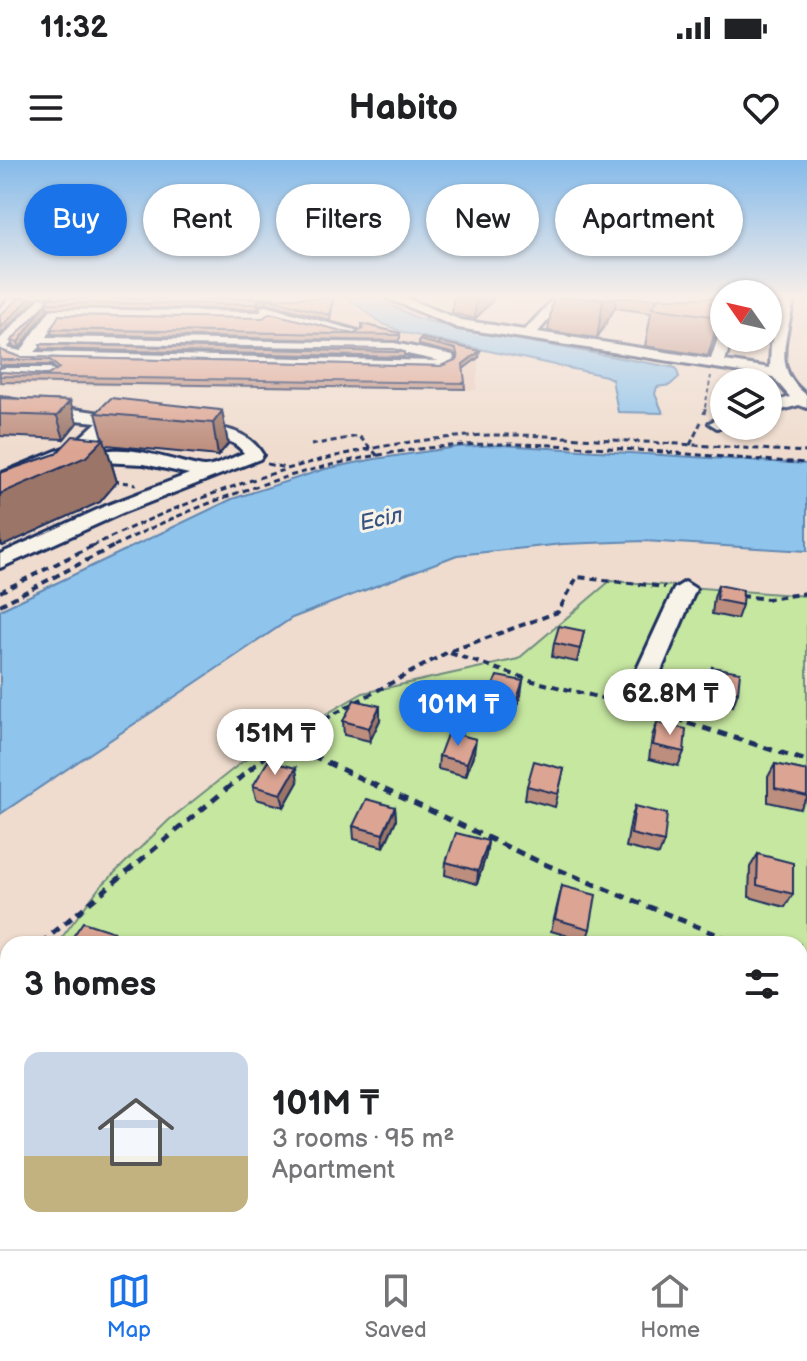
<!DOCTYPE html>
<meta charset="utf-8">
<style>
body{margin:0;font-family:"Balsamiq Sans",sans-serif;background:#f2f2f2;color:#202124;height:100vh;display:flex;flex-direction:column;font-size:30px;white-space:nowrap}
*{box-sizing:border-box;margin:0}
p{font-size:26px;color:#757577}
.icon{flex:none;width:44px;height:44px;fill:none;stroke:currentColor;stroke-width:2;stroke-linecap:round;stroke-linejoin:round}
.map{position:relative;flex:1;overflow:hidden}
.panel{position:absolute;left:0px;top:776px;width:808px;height:314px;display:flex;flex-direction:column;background:#fff;border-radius:24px 24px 0 0;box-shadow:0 2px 6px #0004}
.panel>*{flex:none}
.banner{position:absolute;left:24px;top:24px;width:760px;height:72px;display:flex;gap:16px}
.needle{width:52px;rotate:304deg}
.buttons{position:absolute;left:710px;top:120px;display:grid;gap:16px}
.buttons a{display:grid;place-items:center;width:72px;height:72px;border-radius:50%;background:#fff;box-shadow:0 2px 6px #0004;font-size:40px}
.price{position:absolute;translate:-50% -68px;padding:0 18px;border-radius:28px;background:#fff;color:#222;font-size:26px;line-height:52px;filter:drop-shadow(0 2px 4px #0008)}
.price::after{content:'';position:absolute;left:50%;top:48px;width:24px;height:18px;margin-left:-12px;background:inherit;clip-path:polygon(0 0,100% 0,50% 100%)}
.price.active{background:#1a73e8;color:#fff}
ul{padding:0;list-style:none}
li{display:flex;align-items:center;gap:24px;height:200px;padding:0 24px}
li+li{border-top:2px solid #e0e0e0}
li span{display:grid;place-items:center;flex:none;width:224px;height:160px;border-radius:16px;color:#555}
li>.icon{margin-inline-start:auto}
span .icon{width:96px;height:96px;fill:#fffc;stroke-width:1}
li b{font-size:34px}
h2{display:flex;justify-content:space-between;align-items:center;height:96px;padding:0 24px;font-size:34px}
.tag{padding:0 28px;border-radius:36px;background:#fff;box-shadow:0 2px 6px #0004;font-size:28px;line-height:72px}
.tag.active{background:#1a73e8;color:#fff}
.status{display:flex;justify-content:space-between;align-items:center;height:56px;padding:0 40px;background:#fff;direction:ltr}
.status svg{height:22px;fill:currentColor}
header{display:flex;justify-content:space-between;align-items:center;height:104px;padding:0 24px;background:#fff;font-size:36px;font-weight:800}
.tab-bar{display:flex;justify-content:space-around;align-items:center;height:112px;border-top:2px solid #e0e0e0;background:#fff;font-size:22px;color:#757577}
.tab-bar a{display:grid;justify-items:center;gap:4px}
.tab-bar .active{color:#1a73e8}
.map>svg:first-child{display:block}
</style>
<div class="status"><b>11:32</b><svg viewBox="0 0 49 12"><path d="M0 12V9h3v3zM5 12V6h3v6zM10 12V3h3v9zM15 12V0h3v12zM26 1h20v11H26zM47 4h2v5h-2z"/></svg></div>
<header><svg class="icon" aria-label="menu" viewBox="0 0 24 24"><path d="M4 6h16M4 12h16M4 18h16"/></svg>Habito<svg class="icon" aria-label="heart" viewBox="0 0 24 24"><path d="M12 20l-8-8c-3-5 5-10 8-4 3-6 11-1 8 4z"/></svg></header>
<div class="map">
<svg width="807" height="1089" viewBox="0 0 807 1089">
<rect width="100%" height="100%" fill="#efdcce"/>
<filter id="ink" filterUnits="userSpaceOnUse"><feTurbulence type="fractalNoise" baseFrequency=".0125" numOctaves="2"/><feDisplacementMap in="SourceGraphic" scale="16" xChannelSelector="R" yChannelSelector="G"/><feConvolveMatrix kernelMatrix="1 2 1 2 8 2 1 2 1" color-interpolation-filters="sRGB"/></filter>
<g filter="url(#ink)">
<polygon fill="#e9ccbc" points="0,138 340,138 386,169 479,195 476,230 0,225"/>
<polygon fill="#c6e7a0" stroke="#708b7f" stroke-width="2" points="610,421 807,436 807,1089 0,1089 0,830 8,826 8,1082 800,1082 800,784 57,784 99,728 169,660 242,602 363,533 518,499"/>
<g fill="#8fc4ec" stroke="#6188b3" stroke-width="2">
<polygon points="347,138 376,138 415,157 453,168 676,208 679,217 670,225 657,227 655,234 663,253 618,252 612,219 606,216 405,173 383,164"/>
<polygon points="501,285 807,304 807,391 644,381 563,384 457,395 292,458 0,654 0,450 232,339 325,309 375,299 457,287"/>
</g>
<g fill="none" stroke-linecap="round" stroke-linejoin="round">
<g stroke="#1b2f5e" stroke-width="6">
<g id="minor">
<polygon points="10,138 24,138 0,159 0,148"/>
<path d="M40,138H53L7,188L21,191L50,150L55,149L261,152V147L266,146L362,172L355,176L270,155L264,160L59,157L47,177L394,183L453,195L455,203L441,209L22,200L0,194V179ZM42,185L394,191L439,201L35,192Z"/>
<path d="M387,138H405L461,160L525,170L554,138H567L538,172L711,199L718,178L724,174V178H732L725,201L770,208L771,184L782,138H794C788,177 770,208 807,235V248L799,245L768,254V244L790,237L773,217L458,168Z"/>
<polygon points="5,208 50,208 58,213 50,218 0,215 0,209"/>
<path d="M0,237C46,248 93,249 138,260L140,264L132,269L112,266L85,292L0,327V314L73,284L97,262L43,257L0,247Z"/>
<polygon points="724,256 725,266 717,268 709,263"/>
<path d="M191,265C220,267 247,268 263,295L260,299L122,353L0,408V394L108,345L189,314L144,304L100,302L87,315H75L72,311C103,270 162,300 203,307C213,308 233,297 244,293C229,273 206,278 185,274L183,270Z"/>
<polygon points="685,422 696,429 646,546 642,553 633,555 624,553 620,546 674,429"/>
</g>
</g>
<polyline stroke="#1b2f5e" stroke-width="2" stroke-dasharray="4 3" stroke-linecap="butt" points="705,247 711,216"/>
<g stroke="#1b2f5e" stroke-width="3" stroke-dasharray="6 4" stroke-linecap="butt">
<polyline points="704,254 706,245"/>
<polyline points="311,285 359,276 378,296"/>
<polyline points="690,285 701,262"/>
<polyline points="267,304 286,308"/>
<polyline points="113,321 136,324"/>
<path d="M92,386C205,331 329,287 456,277C508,272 561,277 613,280C678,284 742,288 807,292"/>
<path d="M114,386C234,325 374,282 510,284C609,285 708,297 807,303"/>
</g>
<g stroke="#1b2f5e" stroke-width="4" stroke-dasharray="7 5" stroke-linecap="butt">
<polyline points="0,432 96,384"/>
<polyline points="741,436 768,439 807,433"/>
<polyline points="0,445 118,384"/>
<polyline points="450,493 533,521 614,541"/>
<polyline points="654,552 694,565"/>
<polyline points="314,565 448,492 558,452 577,417 665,427"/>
</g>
<g stroke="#1b2f5e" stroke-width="5" stroke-dasharray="9 7" stroke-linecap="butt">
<polyline points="688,563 807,601"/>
<polyline points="283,582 542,703 740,784"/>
<polyline points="40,784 283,582 318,563"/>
</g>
<g stroke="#1b2f5e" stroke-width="6" stroke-dasharray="12 9" stroke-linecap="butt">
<polyline points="800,808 807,811"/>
<polyline points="0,816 8,811"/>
<polyline points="428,1082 439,1089"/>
</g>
<use href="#minor" fill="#f7f3e8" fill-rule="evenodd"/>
</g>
<g fill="#bd8e7e" stroke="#1b2f5e" stroke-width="2">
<polygon points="49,138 334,139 330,160 267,143 259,145 258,149 48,148 46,143"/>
<polygon points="453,138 495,138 475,159 452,153"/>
<polygon points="553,138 724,138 724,157 708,196 645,186 651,153 615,148 597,178 548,171"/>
<polygon points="46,144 47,149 20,188 13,186 11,181"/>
<polygon points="362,164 400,173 400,178 398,181 52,174 51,169 354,174 362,170"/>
<polygon points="421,178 479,197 463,209 465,229 0,222 0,212 48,215 56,210 52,205 4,205 0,206 0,190 20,197 441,206 457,199 456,194 419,185 419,180"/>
<polygon points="40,184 404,192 404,197 42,189"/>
<polygon points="0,238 70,241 77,263 64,279 0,276"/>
<polygon points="222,251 228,284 218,296 106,285 117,322 100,342 3,386 0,385 0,313 103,278 96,253"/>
<polygon points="718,425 742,445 737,459 712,454 714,438"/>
<polygon points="584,471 577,502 552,497 554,483"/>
<polygon points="712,507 738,532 733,546 705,540 707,520"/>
<polygon points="489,535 521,535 514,555 488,549"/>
<polygon points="380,560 370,581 344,575 343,561"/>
<polygon points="657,563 684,592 678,606 649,599 652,576"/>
<polygon points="474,593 466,616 438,609 439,596"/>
<polygon points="775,604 807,611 807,638 800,649 768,642 768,617"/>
<polygon points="564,609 555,647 525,639 527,626"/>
<polygon points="298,622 284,647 256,639 253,626"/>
<polygon points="635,646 664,682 659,695 626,687 631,659"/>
<polygon points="395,647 396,660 384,687 354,679 353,666"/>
<polygon points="488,681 486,695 477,724 445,715 446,702"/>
<polygon points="758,694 793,734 785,747 749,737 750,707"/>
<polygon points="562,726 590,769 586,781 551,771"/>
<polygon points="636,1082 681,1082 692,1089 636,1089"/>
</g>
<g fill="#9a7467" stroke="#1b2f5e" stroke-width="2">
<polygon points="30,138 37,138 0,175 0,168"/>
<polygon points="266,138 267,143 259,145 258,149 258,140"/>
<polygon points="476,138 495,138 475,159"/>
<polygon points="605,138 616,138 615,148 597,178 603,141"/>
<polygon points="46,144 47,149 20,188 18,182"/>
<polygon points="724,145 724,157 708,196 719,157"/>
<polygon points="480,191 479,197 462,210 463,204"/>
<polygon points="70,241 77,263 64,279 57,256"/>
<polygon points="222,251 228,284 218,296 213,263"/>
<polygon points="104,279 117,322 100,342 3,386 0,381 0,334"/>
<polygon points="523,521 521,535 514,555 516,542"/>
<polygon points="380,546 380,560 370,581 369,568"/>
<polygon points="476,579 474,593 466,616 467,603"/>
<polygon points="296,608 298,622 284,647 281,634"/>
<polygon points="395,647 396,660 384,687 383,674"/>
<polygon points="488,681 486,695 477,724 478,711"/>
<polygon points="114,772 120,784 106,784"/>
<polygon points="5,846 8,850 8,866 0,878 0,852"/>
<polygon points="8,987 8,1012 0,1025 0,999"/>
<polygon points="101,1082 114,1082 110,1089 98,1089"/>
<polygon points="342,1082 346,1082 344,1089 340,1089"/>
</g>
<g fill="#dca593" stroke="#1b2f5e" stroke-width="2">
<polygon points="19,138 30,138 0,168 0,155"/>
<polygon points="49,138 265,138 258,140 257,144 46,143"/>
<polygon points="267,138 333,138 329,155"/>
<polygon points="584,138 605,138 603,141"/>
<polygon points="658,138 724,138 724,145 719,157 652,148"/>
<polygon points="46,144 18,182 11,181"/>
<polygon points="270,153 354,174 363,169 362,164 400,173 398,175 51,169 59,155 263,158"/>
<polygon points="421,178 480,191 463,204 465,223 0,216 0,212 48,215 59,208 50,200 0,200 0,190 20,197 441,206 458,199 456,189 419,180"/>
<polygon points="40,184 394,189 404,192"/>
<polygon points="0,238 70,241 57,256 0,254"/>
<polygon points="111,238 220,250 222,251 213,263 96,253"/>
<polygon points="73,276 104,279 86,297 0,334 0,313 56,294"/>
<polygon points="718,425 743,430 742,445 717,440"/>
<polygon points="559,466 584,471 580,489 554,483"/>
<polygon points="712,507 740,512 738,532 710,526"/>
<polygon points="497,516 523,521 516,542 489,535"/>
<polygon points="354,540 380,546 369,568 343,561"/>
<polygon points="657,563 686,569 684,592 653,585"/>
<polygon points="448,572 476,579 467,603 439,596"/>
<polygon points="268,601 296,608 281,634 253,626"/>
<polygon points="534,601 564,609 558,634 527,626"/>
<polygon points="775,604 807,611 807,636 775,628"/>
<polygon points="366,639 395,647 383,674 353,666"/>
<polygon points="635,646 667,654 664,682 631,674"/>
<polygon points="456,673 488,681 478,711 446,702"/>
<polygon points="758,694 793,703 793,734 757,725"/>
<polygon points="562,726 596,735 590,769 555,759"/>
<polygon points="83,762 114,772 106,784 68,784"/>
<polygon points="0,844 5,846 0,852"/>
<polygon points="0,983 8,986 0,999"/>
<polygon points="52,1082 101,1082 98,1089 48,1089"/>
<polygon points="293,1082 342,1082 340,1089 290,1089"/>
<polygon points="643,1082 681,1082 692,1086 692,1089 642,1089"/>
</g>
</g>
<linearGradient id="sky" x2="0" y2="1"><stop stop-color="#84baea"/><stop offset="0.47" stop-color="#f8efe9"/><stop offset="1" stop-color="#f8efe9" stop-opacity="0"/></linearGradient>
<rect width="807" height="291" fill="url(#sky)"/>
<g text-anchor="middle" stroke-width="6" stroke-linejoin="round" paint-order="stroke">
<g font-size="22" font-style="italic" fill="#385482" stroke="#f7f3e8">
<text transform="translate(381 358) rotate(-12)" y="8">Есіл</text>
</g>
</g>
</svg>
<div class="buttons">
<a><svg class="needle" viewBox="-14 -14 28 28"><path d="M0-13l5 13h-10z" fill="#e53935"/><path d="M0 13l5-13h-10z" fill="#757577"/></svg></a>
<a><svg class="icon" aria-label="layers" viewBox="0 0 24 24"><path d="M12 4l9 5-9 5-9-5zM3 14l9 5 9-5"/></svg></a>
</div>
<b class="price" style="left:670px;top:577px">62.8M ₸</b>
<b class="price active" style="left:458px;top:588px">101M ₸</b>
<b class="price" style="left:275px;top:617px">151M ₸</b>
<div class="banner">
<a class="tag active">Buy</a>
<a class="tag">Rent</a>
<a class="tag">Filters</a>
<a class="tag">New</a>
<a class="tag">Apartment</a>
</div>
<section class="panel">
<h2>3 homes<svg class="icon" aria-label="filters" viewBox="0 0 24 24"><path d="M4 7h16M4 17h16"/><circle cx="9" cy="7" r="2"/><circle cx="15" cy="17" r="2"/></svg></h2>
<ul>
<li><span style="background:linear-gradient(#c9d6e8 65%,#c2b280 0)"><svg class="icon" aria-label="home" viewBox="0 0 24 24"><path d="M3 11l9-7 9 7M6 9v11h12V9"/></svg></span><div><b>101M ₸</b><p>3 rooms · 95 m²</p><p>Apartment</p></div></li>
</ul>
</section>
</div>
<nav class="tab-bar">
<a class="active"><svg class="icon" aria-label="map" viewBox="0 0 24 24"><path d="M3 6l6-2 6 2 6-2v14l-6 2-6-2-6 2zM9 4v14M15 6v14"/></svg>Map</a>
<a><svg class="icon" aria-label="saved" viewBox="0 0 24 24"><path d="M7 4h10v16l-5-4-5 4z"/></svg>Saved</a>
<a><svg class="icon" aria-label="home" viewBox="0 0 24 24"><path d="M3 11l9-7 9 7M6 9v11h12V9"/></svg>Home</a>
</nav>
